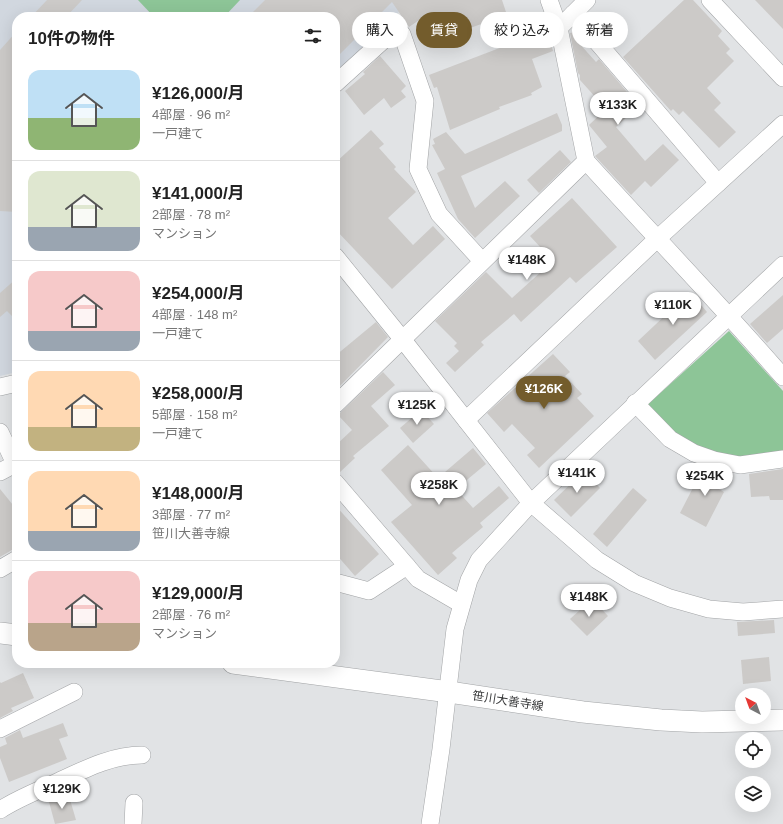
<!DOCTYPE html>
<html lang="ja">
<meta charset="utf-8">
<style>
body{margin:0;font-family:Arial,"Noto Sans JP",sans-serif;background:#f2f2f2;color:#222;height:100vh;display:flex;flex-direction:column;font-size:15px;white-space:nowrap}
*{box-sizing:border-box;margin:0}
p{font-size:13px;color:#767676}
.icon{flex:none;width:22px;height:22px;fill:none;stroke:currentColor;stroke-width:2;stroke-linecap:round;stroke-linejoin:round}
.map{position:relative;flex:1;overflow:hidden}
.details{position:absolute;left:12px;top:12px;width:328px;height:656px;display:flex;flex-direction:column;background:#fff;border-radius:16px;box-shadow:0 4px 16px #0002}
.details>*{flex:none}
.top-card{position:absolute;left:352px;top:12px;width:371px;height:36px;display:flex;gap:8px}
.needle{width:26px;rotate:319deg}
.tools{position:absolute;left:735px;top:688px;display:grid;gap:8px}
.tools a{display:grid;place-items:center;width:36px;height:36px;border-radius:50%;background:#fff;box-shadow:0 4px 16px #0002;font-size:20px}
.price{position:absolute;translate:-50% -34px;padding:0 9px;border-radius:14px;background:#fff;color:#222;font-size:13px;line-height:26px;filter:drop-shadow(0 1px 2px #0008)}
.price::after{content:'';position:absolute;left:50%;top:24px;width:12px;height:9px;margin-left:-6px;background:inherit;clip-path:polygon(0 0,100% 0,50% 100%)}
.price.active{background:#735c2c;color:#fff}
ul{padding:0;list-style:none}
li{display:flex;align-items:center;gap:12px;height:100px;padding:0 16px}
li+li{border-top:1px solid #e0e0e0}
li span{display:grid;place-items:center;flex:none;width:112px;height:80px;border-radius:12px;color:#555}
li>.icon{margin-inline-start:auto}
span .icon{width:48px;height:48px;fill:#fffc;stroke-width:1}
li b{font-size:17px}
h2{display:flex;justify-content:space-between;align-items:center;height:48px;padding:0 16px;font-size:17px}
.chip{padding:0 14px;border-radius:18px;background:#fff;box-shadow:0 4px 16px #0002;font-size:14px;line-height:36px}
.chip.active{background:#735c2c;color:#fff}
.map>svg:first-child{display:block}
</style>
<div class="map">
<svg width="783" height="824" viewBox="0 0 783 824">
<rect width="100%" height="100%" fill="#e1e3e5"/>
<polygon fill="#d1d7df" points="0,0 417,0 402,9 335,74 335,17 17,17 17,372 0,376"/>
<g fill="#8dc597">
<polygon points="138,0 240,0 224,17 154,17"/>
<polygon points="729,331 783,391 783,452 729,458 698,450 667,430 648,404"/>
</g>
<g fill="#cccac8">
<polygon points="47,0 82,0 66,17 31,17"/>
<polygon points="265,0 502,0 507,15 453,34 454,38 440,42 431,12 409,27 392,2 335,59 335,17 248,17"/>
<polygon points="684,0 693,0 722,31 718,36 730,49 726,53 734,61 707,88 721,103 714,110 736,132 719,148 683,111 679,115 673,109 671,111 623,57"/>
<polygon points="755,0 783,0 783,29"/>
<polygon points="547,30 553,51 532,59 542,87 531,93 532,95 499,107 500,109 450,130 437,87 434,88 429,75"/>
<polygon points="17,31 17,212 0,211 0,50"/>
<polygon points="575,32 582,40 578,42 596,62 599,59 639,106 616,127 645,161 663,144 679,160 651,187 645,181 631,195 595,156 607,147 589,125 606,109 580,80 580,75 578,73 570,33"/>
<polygon points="380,56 406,86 401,91 406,97 391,108 384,98 364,115 345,91 365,74 363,72"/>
<polygon points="557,113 562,125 562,131 461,176 475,208 505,181 520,196 475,238 458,219 437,173 445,169 432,145 435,144 433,139 446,132 465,154"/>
<polygon points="371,130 384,144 379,148 396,167 394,169 416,192 388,218 413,245 433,226 445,239 392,289 335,229 335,163"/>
<polygon points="560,150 571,162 539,193 527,180"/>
<polygon points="572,198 617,247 576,283 570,277 521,322 514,314 481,342 484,345 455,372 446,363 459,351 454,346 457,343 435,321 486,272 512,298 553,261 530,236"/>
<polygon points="17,278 17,321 7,311 0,317 0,293"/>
<polygon points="690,292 707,312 655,360 638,341"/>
<polygon points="783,295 783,329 767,343 750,324"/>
<polygon points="376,322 388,337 335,391 335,356"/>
<polygon points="553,354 570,372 565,376 582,394 577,398 594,416 539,468 527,455 535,448 512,424 504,432 487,413"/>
<polygon points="383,372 395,385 371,406 389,426 353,456 355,458 339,473 335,472 335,446 352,430 338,415"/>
<polygon points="421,410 434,424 413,443 400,428"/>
<polygon points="408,445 438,478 473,448 486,464 456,489 473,508 499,486 509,498 480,523 483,527 452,553 457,558 438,575 391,522 412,505 381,470"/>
<polygon points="707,468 728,473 719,489 724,492 706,527 680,513 698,478 700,479"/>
<polygon points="783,469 783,500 770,500 769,496 751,497 749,474"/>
<polygon points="584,471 600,488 571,517 554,500"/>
<polygon points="633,488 647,500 607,547 593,534"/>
<polygon points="0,489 17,510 17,547 0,557"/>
<polygon points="335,505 379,554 355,576 335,553"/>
<polygon points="592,599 608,616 587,636 570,619"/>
<polygon points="774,620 775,633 738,636 737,622"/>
<polygon points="769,657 771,681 743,684 741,660"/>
<polygon points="23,673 34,698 11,708 13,711 0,718 0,682 1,683"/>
<polygon points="63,723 68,736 59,739 67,759 9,782 0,758 0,747 7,744 5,738 20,730 23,738"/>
<polygon points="69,796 76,820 55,824 49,802"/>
</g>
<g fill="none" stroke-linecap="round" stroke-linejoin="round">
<g stroke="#a2a4a6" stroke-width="18">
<g id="minor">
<polyline points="549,0 559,28"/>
<polyline points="710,0 783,78"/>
<polyline points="573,14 718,183"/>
<polyline points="335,84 388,36 402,34 425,101 418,169 439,214 482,261"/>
<path d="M586,161C651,233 719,303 783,377"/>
<polyline points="335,256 403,340 531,503 597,560 634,583 670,598 709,609 743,612 783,609"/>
<polyline points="0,387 17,383"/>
<polyline points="635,403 670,439 694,453 714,460 740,465 783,459"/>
<polyline points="335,405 586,161 559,28 587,0"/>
<polyline points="466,420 657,239 783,124"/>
<polyline points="0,432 17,468"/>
<polyline points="0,472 15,464"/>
<polyline points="335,482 418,579 461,604"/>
<polyline points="0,569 17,559"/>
<polyline points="335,582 369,591 407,566"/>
<polyline points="0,729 74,692"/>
<path d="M0,810C17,799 37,791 55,783C83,770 111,755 142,755"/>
<polyline points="133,824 134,803"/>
<polyline points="430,824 441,749 455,629 469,580 479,560 531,503 783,265"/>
</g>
</g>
<g stroke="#a2a4a6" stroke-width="22">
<g id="tertiary">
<polyline points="0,633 17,635"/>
<polyline points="233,663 449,692 583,712 661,720 702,722 783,720"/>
</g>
</g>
<use href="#minor" stroke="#fff" stroke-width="17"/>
<use href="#tertiary" stroke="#fff" stroke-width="21"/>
</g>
<g text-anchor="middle" stroke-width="3" stroke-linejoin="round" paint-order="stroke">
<g font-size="12" fill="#38393a" stroke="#fff">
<text transform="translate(508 701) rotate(9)" y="4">笹川大善寺線</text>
</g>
</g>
</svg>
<div class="tools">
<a><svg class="needle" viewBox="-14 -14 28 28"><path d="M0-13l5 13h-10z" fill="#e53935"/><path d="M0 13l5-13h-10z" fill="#767676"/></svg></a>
<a><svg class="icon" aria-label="locate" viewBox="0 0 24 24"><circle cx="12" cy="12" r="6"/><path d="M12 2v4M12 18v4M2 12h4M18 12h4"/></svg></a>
<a><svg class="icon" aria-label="layers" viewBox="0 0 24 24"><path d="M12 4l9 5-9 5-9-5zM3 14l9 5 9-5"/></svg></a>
</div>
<b class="price" style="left:618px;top:126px">¥133K</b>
<b class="price" style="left:527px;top:281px">¥148K</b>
<b class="price" style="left:673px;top:326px">¥110K</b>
<b class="price active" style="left:544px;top:410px">¥126K</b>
<b class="price" style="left:417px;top:426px">¥125K</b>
<b class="price" style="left:577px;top:494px">¥141K</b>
<b class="price" style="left:705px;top:497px">¥254K</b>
<b class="price" style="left:439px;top:506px">¥258K</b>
<b class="price" style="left:589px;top:618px">¥148K</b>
<b class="price" style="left:62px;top:810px">¥129K</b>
<div class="top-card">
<a class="chip">購入</a>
<a class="chip active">賃貸</a>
<a class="chip">絞り込み</a>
<a class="chip">新着</a>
</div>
<section class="details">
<h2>10件の物件<svg class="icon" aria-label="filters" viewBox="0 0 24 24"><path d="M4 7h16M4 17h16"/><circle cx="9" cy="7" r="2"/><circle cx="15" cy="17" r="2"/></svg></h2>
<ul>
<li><span style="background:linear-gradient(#bfe0f5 60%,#8fb573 0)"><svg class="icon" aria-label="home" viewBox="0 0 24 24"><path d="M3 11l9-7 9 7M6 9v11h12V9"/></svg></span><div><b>¥126,000/月</b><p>4部屋 · 96 m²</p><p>一戸建て</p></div></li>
<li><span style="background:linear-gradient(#dfe7d0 70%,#9aa5b1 0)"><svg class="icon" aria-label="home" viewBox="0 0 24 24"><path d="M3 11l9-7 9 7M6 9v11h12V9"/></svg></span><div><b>¥141,000/月</b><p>2部屋 · 78 m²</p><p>マンション</p></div></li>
<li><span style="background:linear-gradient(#f6c9c9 75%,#9aa5b1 0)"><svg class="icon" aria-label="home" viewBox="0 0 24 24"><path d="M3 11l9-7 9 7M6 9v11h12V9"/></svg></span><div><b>¥254,000/月</b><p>4部屋 · 148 m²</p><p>一戸建て</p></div></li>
<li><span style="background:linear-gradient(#ffd9b3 70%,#c2b280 0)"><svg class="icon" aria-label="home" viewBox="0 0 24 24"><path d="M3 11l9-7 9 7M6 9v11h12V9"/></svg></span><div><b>¥258,000/月</b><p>5部屋 · 158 m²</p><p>一戸建て</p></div></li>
<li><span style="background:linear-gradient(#ffd9b3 75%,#9aa5b1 0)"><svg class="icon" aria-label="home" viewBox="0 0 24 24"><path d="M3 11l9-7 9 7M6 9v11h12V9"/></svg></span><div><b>¥148,000/月</b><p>3部屋 · 77 m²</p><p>笹川大善寺線</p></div></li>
<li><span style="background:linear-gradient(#f6c9c9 65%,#b9a48a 0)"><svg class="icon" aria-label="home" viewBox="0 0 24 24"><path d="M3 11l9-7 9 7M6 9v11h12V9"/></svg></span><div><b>¥129,000/月</b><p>2部屋 · 76 m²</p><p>マンション</p></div></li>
</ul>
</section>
</div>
